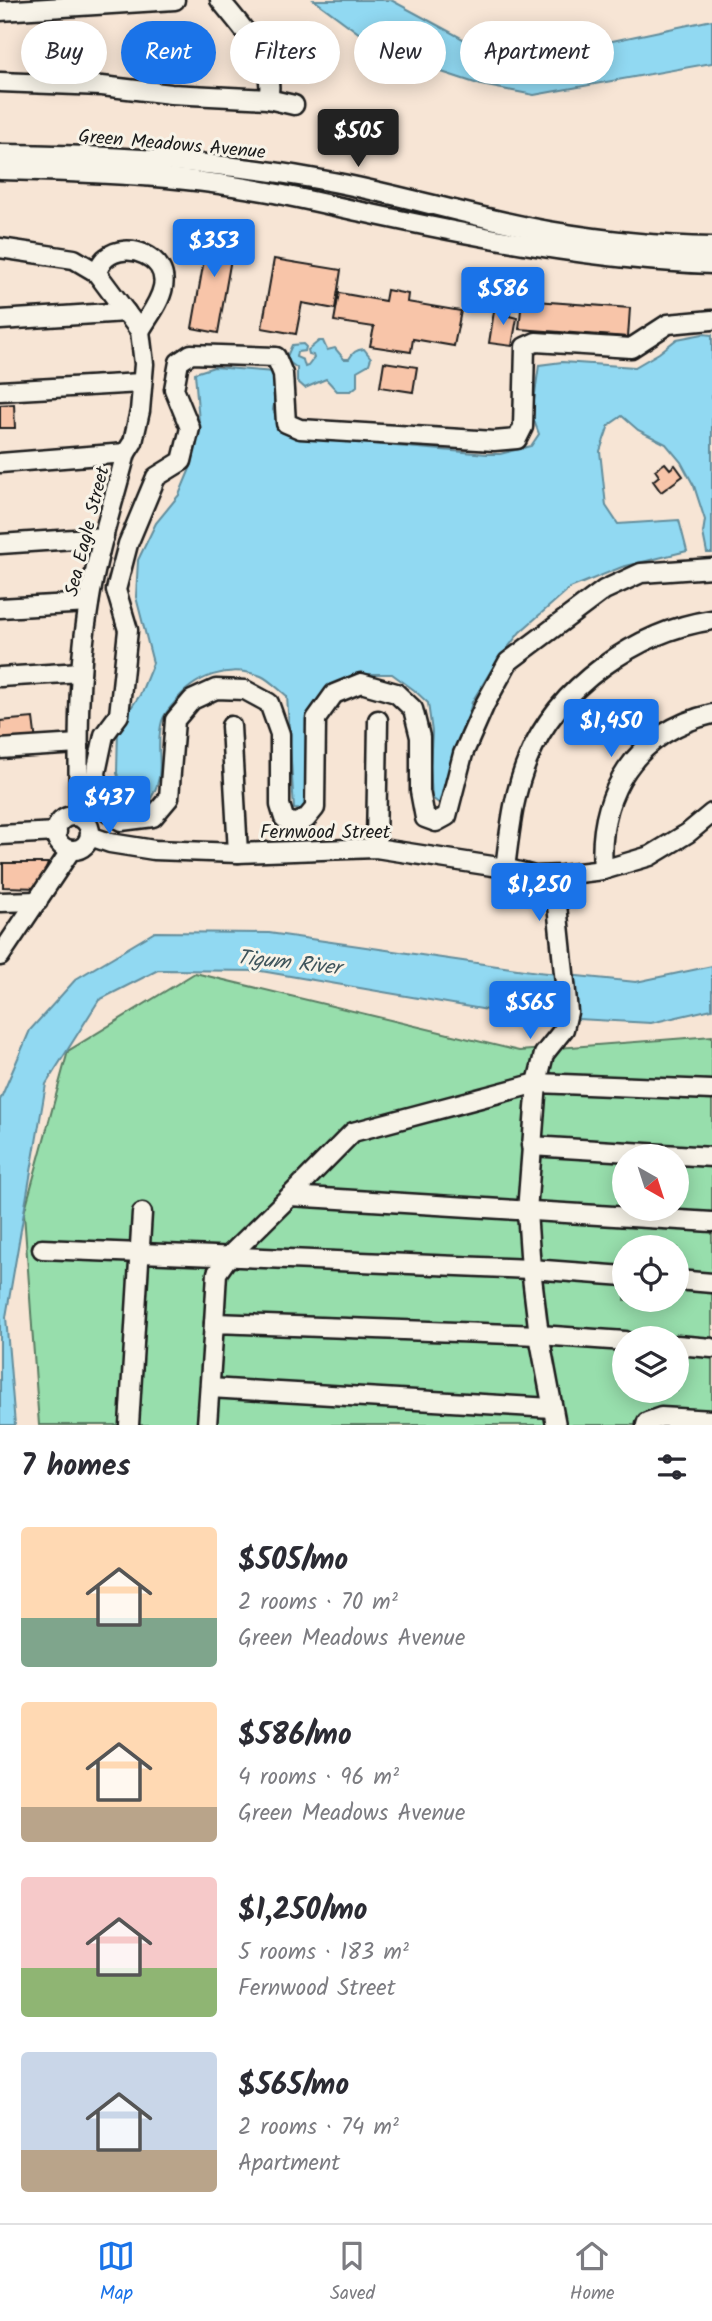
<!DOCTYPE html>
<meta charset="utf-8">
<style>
body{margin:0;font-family:Kalam,sans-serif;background:#f2f2f3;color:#2b2b33;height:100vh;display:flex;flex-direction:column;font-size:26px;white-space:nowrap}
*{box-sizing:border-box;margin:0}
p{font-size:23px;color:#7c7c81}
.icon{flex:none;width:38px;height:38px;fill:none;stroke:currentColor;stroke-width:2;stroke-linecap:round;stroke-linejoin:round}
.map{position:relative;height:1425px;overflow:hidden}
.sheet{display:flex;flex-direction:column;background:#fff;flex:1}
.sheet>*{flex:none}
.hud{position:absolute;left:21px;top:21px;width:670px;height:63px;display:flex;gap:14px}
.needle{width:46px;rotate:141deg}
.buttons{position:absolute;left:612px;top:1144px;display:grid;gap:14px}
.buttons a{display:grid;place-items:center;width:77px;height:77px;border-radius:50%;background:#fff;box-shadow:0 4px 18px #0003;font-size:35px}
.price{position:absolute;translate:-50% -60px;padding:0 16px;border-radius:7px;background:#1a73e8;color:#fff;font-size:23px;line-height:46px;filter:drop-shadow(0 2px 4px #0008)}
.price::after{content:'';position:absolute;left:50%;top:42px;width:21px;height:16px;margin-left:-10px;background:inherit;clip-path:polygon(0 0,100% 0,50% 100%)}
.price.active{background:#222;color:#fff}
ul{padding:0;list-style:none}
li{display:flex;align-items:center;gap:21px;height:175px;padding:0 21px}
li span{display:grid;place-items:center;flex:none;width:196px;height:140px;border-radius:7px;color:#555}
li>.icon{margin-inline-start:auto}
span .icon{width:84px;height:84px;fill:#fffc;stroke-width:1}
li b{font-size:30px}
h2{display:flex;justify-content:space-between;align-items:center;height:84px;padding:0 21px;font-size:30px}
.pill{padding:0 24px;border-radius:32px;background:#fff;box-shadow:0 4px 18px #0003;font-size:24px;line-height:63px}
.pill.active{background:#1a73e8;color:#fff}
.dock{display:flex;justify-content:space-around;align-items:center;height:98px;border-top:2px solid #e1e1e2;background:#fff;font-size:19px;color:#7c7c81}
.dock a{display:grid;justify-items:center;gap:4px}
.dock .active{color:#1a73e8}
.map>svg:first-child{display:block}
</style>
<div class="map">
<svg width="712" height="1425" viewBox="0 0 712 1425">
<rect width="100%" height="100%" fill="#f7e5d5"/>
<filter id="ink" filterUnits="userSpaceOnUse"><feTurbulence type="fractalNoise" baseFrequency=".0143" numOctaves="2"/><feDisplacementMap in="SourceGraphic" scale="14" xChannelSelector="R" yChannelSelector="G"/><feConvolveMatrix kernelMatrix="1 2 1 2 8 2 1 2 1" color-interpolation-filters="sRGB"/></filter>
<g filter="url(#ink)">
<path fill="#97deac" stroke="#5a7d64" stroke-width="2" fill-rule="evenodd" d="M195,973L519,1051L712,1036V1425H39L24,1213L68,1051ZM625,1157H677V1209H625ZM625,1248H677V1300H625ZM625,1339H677V1391H625Z"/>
<g fill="#91d9f2" stroke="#628d9c" stroke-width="2">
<polygon points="314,0 391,0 489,53 560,52 712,20 712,63 534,95 481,85 387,54"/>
<path d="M703,334L712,335V553H707L703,533L705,520L694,486L681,462L666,444L638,430L622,416L609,425L600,451L606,506L618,524L679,520L687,551L622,567L570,588L520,632L495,664L472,702L448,798L440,804L432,798L430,766L432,732L428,703L414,690L392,674H360L328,694L308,810L294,809L287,696C279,690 270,680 261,676C229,664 194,676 174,703C170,708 164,714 162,721C153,754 170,773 147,804L132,807L123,794L117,773L118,726L140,695L153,663L136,597L138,560L156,523L179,495L192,464L199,422L195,373L214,367L274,372L276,391L273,410L283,428L315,439L487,454H500L531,446L539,434L532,415L539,365L562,362L635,367L659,353L677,339Z"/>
<path d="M319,341H323L327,350L335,348L344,359H349C353,352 356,350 364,349L371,358L369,364L357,371V386L351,391H337L326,379L305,388L297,381V368L289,362L287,356L292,345L303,344L306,347L305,351L297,352L296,357L303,360L305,367L308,366L314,358L313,355L309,354L308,350Z"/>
<polygon points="155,932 269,933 538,972 636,982 712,966 712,1009 651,1023 522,1016 261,971 158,970 99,1000 46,1084 6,1317 15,1425 0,1425 0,1100 30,1030 76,979"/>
</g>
<g fill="#f8c5a9" stroke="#1c1c1c" stroke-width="2">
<polygon points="210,226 236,230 218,333 192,328"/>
<polygon points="274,259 341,270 335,309 302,303 296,334 262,328"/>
<polygon points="387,290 408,294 407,302 461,311 454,346 413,339 411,352 370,346 374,327 334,321 339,293 385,301"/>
<polygon points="522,300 630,308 628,337 519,329"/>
<polygon points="495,305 511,308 509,316 517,318 512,346 489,343"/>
<polygon points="384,362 417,367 413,392 380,387"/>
<polygon points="14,404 15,428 0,428 0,405"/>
<polygon points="665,463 670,469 675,465 683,476 661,492 653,481 659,476 655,470"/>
<polygon points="33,718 36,742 0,745 0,721"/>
<polygon points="3,863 48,863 40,888 3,887"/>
</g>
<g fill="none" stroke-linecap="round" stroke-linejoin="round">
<g stroke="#1c1c1c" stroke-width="23">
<g id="minor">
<path d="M220,0C242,28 277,62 268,99"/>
<polyline points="0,11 175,0"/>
<polyline points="0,82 102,86 171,94 268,99 294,105"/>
<path d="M0,154C103,155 209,160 311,178C391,191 469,217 549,231C602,240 658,246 712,247"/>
<path d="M0,170C88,172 176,175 263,191C296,197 329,205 362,212C477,237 594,260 712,264"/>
<path d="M0,248L74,259L96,272L140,331L144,364L140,411L133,442L126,453C113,503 97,553 89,604C77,674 78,746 79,817"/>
<path d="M96,272C99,268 102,261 106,258C127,240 169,257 163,287C160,303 148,317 140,331"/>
<polyline points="0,320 126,312"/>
<polyline points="712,320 668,324 631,348 536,342 525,347 523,427 517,439 494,441 300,429 286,423 283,374 276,357 191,354 179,362 174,389 190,428 182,461 156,477 128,544 116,590 128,630 119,715 104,735 96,773 102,807 121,821 153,817 169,798 175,720 192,700 216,689 245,690 269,703 280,734 280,805 284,818 293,824 306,819 315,808 316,719 334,694 361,683 396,693 413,709 420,737 420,791 425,818 436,822 447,816 463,754 485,704 508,662 604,590 641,573 712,568"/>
<polyline points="0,391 141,383"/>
<polyline points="0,463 126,453"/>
<polyline points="0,544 104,537"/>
<polyline points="0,608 89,603"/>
<polyline points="0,677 81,672"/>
<polyline points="231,726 238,853"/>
<polyline points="0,749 78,744"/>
<circle cx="73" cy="833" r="17"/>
<polyline points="0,835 57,832"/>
<polyline points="90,836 110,843 154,850 238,853 376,848 505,868 535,876 562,875 603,870 650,856 688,833 712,813"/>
<polyline points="376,848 378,720"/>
<path d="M505,868C510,831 513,794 528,759C557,687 637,631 712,620"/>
<path d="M603,870C597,793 636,732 712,714"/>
<polyline points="554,876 568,1012 564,1029 544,1054 537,1083 527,1211 531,1269 539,1335 556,1425"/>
<polyline points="0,902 38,901"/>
<polyline points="0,956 71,850"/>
<polyline points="531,1146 712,1157"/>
<polyline points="290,1196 353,1132 537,1083 712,1090"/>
<polyline points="42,1249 531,1269 625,1276"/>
<polyline points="677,1280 712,1283"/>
<polyline points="214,1323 217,1273 229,1256 290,1196 712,1222"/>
<polyline points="677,1345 712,1348"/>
<polyline points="210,1388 552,1408"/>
<polyline points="129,1425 142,1213"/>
<polyline points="207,1425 214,1323 539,1335 625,1341"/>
<polyline points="646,1425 647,1422 661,1417 712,1420"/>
</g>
</g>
<use href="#minor" stroke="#f7f3e8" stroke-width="18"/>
</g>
</g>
<g text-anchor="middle" stroke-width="6" stroke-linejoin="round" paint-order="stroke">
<g font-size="19" fill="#1c1c1c" stroke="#f7f3e8">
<text transform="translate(172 143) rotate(5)" y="7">Green Meadows Avenue</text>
<text transform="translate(86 531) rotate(-76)" y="7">Sea Eagle Street</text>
<text x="325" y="838">Fernwood Street</text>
</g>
<g font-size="21" font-style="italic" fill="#3f555c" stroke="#f7f3e8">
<text transform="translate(289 962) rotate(6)" y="7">Tigum River</text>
</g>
</g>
</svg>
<div class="buttons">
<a><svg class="needle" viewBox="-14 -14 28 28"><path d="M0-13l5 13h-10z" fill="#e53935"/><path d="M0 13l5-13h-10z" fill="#7c7c81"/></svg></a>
<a><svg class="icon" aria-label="locate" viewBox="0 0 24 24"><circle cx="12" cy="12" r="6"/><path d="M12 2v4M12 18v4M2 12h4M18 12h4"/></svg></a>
<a><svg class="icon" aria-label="layers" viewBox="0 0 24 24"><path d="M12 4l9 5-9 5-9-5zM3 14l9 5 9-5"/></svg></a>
</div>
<b class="price active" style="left:358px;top:169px">$505</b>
<b class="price" style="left:214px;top:279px">$353</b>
<b class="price" style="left:503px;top:327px">$586</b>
<b class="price" style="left:611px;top:759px">$1,450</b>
<b class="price" style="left:109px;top:836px">$437</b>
<b class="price" style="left:539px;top:923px">$1,250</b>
<b class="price" style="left:530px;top:1041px">$565</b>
<div class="hud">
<a class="pill">Buy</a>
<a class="pill active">Rent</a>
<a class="pill">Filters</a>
<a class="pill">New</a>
<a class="pill">Apartment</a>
</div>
</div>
<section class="sheet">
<h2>7 homes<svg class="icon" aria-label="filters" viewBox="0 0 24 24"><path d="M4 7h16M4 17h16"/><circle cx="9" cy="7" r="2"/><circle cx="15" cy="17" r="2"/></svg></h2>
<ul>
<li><span style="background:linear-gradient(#ffd9b3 65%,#7fa58c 0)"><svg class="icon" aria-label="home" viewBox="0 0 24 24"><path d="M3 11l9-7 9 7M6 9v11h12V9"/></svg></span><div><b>$505/mo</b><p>2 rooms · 70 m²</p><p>Green Meadows Avenue</p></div></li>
<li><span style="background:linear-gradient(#ffd9b3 75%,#b9a48a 0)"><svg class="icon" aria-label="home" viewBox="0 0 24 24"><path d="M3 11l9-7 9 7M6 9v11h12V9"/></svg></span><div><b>$586/mo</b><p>4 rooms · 96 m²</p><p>Green Meadows Avenue</p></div></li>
<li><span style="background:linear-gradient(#f6c9c9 65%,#8fb573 0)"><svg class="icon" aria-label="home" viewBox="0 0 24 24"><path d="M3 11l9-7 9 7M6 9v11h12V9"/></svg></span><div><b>$1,250/mo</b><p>5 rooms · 183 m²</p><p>Fernwood Street</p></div></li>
<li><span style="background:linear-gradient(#c9d6e8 70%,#b9a48a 0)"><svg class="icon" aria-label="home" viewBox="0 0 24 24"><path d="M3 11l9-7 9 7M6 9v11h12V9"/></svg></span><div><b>$565/mo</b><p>2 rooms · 74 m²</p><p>Apartment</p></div></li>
</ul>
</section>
<nav class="dock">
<a class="active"><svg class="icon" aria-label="map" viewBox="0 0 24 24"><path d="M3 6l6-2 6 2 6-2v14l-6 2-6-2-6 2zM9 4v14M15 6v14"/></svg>Map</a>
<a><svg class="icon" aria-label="saved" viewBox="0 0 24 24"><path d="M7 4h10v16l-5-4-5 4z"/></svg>Saved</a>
<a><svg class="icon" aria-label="home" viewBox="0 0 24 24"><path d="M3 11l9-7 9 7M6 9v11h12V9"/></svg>Home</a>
</nav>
